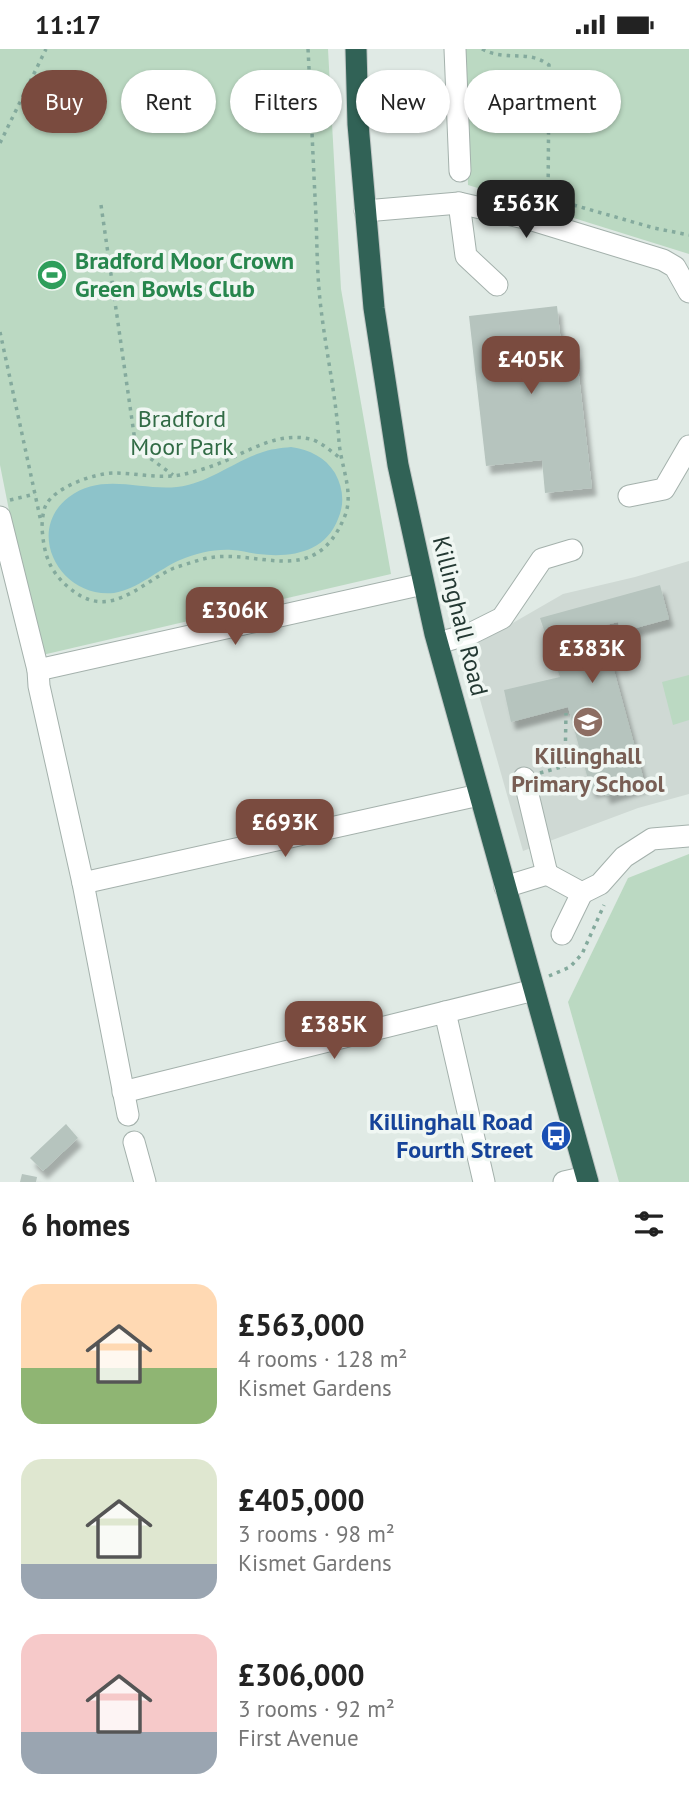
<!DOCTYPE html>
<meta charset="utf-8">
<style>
body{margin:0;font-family:"PT Sans",sans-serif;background:#f2f2f2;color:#222;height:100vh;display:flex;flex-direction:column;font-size:26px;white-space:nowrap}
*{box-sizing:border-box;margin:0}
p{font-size:23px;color:#767676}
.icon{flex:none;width:38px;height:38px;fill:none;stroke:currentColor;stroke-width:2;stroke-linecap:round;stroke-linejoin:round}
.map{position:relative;height:1133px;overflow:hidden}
.sheet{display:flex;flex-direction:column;background:#fff;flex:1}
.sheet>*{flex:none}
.banner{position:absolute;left:21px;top:21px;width:648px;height:63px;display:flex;gap:14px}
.price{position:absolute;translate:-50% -60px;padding:0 16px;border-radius:14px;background:#7a4b3f;color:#fff;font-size:23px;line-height:46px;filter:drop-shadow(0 2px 4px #0008)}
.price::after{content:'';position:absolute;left:50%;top:42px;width:21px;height:16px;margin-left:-10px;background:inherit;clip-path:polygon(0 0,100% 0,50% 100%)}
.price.active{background:#222;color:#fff}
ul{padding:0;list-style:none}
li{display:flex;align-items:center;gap:21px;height:175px;padding:0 21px}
li span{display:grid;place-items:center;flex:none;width:196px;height:140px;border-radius:21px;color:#555}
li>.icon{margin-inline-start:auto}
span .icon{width:84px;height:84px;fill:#fffc;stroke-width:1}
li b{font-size:30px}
h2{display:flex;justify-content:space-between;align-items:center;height:84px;padding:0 21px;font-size:30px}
.tag{padding:0 24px;border-radius:32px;background:#fff;box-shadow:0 2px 5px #0004;font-size:24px;line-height:63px}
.tag.active{background:#7a4b3f;color:#fff}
.status{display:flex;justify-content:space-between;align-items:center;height:49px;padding:0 35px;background:#fff;direction:ltr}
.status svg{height:19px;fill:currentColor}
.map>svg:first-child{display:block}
</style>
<div class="status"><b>11:17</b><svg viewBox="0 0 49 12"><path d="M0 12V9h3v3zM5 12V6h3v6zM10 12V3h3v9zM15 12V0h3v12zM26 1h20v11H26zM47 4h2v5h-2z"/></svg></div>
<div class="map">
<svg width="689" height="1133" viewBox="0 0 689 1133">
<defs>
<filter id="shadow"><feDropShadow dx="4.5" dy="8" stdDeviation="2" flood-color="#0004"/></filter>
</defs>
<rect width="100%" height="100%" fill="#e0eae5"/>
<polygon fill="#cfd9d4" points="689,512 689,745 638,759 523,802 466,601 563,545 635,528"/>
<g fill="#bbd9c2">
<polygon points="0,0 328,0 341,240 391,525 38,607 0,416"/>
<polygon points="463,0 689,0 689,205 468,136"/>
<polygon points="689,626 689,671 673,676 662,633"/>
<polygon points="689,805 689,1133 619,1133 568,953 628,829"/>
</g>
<path fill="#8dc3ca" d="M291,398C310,401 325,408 335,424C343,439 345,454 338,470C325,504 290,509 258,505C249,504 241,501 232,501C214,500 197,504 180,511C159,520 138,540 114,544C60,550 24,482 69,448C102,423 141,442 177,438C209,434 231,414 260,404C270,400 281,399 291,398Z"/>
<g fill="#b6c4be" filter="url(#shadow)">
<polygon points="557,257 562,303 576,301 592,439 545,444 542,411 486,417 469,267"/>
<polygon points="660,536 669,570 621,583 618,573 602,577 645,735 606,747 603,739 591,741 568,658 511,673 504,641 560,628 540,569"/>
<polygon points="66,1075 78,1089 43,1122 30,1109"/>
<polygon points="22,1125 37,1128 36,1133 20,1133"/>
</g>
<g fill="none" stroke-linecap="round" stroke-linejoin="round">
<g stroke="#a4b1ac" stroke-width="23">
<g id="minor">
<polyline points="455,0 460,122"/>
<polyline points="459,154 466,207 497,236"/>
<polyline points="365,162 459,154 529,170 663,211 675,218 689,243"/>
<polyline points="629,447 664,440 689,397"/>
<polyline points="0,468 38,621 39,637 83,834 128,1066"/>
<polyline points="438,594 470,585 502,569 542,510 572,501"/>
<polyline points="38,621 423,535"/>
<polyline points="547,825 582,844 562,885"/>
<polyline points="83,834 479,746"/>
<polyline points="505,838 547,825 524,729"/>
<polyline points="582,844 600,835 624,808 652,790 689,787"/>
<polyline points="445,963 484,1133"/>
<polyline points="123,1043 534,941"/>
<polyline points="134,1093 145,1133"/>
<polyline points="564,1133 586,1128"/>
</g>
</g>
<g stroke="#c1c7c6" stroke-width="23">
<polyline id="highway" points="356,0 358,75 374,259 398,416 435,585 588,1133"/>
</g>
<g stroke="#84aa9d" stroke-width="3.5" stroke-dasharray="3.5 5" stroke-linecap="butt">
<path d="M308,0C311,56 313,112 316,167C317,195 317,223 320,251C325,299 336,345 339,393C341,418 355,445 344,469C313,542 257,497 203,510C193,513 183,516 174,519C137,536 108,574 67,537C48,520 44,504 42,479C42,473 43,461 46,456C55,438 95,424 114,424C135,424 159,430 180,426C195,423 211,418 225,412C252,400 279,383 310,390C320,392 332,403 340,409"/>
<path d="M482,0C507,13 528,0 549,16L548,156"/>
<polyline points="0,94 46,0"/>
<polyline points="549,149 654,179 689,186"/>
<polyline points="101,156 136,399 173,426"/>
<polyline points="0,283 41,473"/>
<polyline points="10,451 35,445"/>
<polyline points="540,724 565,717 566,664"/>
<polyline points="549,927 570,918 582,905 604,856"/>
</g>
<use href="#minor" stroke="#fff" stroke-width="21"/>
<use href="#highway" stroke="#316256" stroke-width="21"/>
</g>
<defs>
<g id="stadium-disc" transform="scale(1.575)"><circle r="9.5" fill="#2e9e5b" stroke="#f0f7f3"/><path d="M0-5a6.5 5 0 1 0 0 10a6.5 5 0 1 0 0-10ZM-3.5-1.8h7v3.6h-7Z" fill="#fff"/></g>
<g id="school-disc" transform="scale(1.575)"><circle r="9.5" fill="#8d6e63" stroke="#f0f7f3"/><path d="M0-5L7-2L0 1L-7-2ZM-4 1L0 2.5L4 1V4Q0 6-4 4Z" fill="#fff"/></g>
<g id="bus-disc" transform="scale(1.575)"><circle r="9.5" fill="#1a4fb4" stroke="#f0f7f3"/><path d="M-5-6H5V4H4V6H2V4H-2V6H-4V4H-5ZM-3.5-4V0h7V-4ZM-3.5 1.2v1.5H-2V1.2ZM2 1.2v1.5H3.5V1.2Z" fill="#fff"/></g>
</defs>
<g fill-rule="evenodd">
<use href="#stadium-disc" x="52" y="226"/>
<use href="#school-disc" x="588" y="673"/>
<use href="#bus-disc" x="556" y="1087"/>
</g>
<g text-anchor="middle" stroke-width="7" stroke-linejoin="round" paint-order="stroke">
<g font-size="24" font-weight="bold" fill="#27864d" stroke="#f0f7f3" text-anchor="start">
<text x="75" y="220">Bradford Moor Crown<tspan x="75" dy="28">Green Bowls Club</tspan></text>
</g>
<g font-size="24" fill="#316b45" stroke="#f0f7f3">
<text x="182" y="378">Bradford<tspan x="182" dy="28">Moor Park</tspan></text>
</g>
<g font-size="24" fill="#233832" stroke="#f0f7f3">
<text transform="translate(460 567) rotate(76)" y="8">Killinghall Road</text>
</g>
<g font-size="24" font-weight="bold" fill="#785e54" stroke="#f0f7f3">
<text x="588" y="715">Killinghall<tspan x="588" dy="28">Primary School</tspan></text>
</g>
<g font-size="24" font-weight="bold" fill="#164399" stroke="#f0f7f3" text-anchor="end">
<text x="533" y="1081">Killinghall Road<tspan x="533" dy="28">Fourth Street</tspan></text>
</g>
</g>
</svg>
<b class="price active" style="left:526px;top:191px">£563K</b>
<b class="price" style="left:531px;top:347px">£405K</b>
<b class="price" style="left:235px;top:598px">£306K</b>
<b class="price" style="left:592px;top:636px">£383K</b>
<b class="price" style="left:285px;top:810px">£693K</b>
<b class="price" style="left:334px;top:1012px">£385K</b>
<div class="banner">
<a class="tag active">Buy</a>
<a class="tag">Rent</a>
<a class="tag">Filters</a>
<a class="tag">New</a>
<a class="tag">Apartment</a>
</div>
</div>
<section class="sheet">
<h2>6 homes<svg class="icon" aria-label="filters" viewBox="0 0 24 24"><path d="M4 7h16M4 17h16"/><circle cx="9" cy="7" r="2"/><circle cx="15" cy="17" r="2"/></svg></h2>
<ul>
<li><span style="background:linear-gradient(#ffd9b3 60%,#8fb573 0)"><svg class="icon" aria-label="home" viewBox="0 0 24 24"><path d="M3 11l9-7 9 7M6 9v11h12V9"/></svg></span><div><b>£563,000</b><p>4 rooms · 128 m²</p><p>Kismet Gardens</p></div></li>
<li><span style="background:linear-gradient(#dfe7d0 75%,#9aa5b1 0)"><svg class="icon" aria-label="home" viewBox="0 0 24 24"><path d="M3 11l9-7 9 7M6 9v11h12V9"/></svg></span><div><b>£405,000</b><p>3 rooms · 98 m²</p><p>Kismet Gardens</p></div></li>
<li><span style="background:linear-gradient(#f6c9c9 70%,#9aa5b1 0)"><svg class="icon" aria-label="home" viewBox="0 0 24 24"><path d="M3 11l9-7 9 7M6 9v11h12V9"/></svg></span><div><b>£306,000</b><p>3 rooms · 92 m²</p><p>First Avenue</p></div></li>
</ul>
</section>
